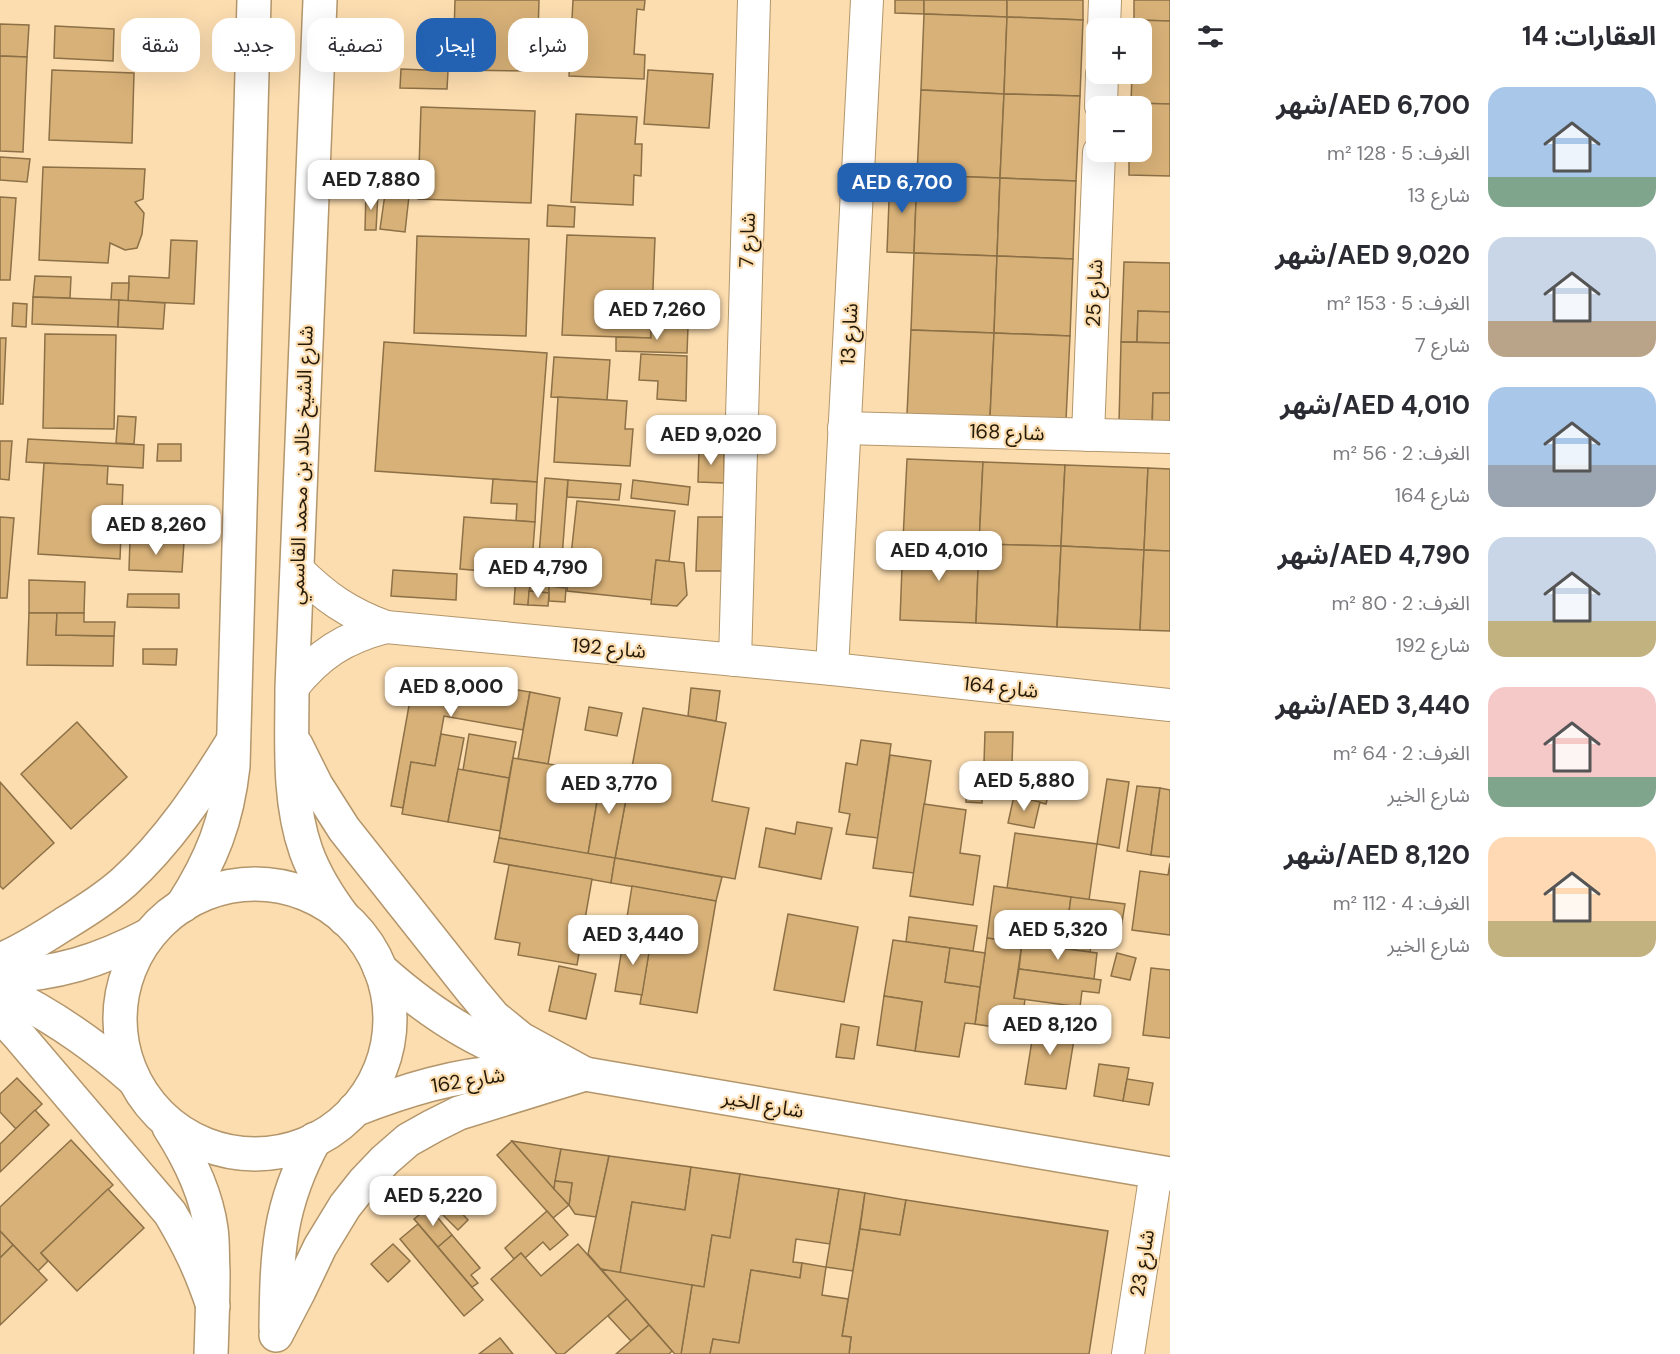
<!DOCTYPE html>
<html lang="ar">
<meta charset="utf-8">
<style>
body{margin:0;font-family:"DM Sans","Noto Sans Arabic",sans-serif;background:#f7f7f7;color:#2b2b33;direction:rtl;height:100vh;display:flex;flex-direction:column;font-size:22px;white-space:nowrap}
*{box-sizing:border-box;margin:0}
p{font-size:20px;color:#7c7c81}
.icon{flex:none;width:33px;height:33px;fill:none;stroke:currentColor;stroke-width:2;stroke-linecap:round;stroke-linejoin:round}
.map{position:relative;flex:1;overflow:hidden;direction:ltr}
.details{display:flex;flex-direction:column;background:#fff;width:510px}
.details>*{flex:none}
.hud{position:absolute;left:18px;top:18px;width:570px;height:54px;direction:rtl;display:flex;gap:12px}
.tools{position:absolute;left:1086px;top:18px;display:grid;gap:12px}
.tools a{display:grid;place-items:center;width:66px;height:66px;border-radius:12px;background:#fff;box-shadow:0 6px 24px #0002;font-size:30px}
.price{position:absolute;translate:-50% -51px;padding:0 14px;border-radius:12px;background:#fff;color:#222;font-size:20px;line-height:39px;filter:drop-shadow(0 2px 3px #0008)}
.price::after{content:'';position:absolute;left:50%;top:36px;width:18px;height:14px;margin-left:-9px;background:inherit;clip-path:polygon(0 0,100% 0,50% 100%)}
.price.active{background:#2362b3;color:#fff}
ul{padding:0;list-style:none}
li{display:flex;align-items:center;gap:18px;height:150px;padding:0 24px}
li span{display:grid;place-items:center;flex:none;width:168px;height:120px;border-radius:18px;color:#555}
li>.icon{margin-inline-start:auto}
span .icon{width:72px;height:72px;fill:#fffc;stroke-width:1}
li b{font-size:26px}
h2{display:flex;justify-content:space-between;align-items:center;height:72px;padding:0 24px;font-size:26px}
.chip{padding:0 21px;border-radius:18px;background:#fff;box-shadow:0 6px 24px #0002;font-size:21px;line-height:54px}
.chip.active{background:#2362b3;color:#fff}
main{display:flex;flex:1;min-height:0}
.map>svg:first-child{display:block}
</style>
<main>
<section class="details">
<h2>العقارات: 14<svg class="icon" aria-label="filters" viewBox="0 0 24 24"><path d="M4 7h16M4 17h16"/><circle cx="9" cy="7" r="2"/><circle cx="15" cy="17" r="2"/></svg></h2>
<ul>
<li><span style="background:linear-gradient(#a9c7e8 75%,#7fa58c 0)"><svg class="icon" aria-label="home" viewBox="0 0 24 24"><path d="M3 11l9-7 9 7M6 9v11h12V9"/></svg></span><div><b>AED 6,700/شهر</b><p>الغرف: 5 · 128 m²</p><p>شارع 13</p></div></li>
<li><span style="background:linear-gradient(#c9d6e8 70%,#b9a48a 0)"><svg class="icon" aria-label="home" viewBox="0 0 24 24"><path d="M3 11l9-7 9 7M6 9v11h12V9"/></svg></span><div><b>AED 9,020/شهر</b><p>الغرف: 5 · 153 m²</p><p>شارع 7</p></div></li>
<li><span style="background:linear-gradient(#a9c7e8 65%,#9aa5b1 0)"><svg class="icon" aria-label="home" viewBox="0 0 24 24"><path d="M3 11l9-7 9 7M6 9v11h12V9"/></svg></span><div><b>AED 4,010/شهر</b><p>الغرف: 2 · 56 m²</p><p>شارع 164</p></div></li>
<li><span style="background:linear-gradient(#c9d6e8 70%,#c2b280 0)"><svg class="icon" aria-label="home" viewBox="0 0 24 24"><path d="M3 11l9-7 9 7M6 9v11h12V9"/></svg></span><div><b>AED 4,790/شهر</b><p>الغرف: 2 · 80 m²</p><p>شارع 192</p></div></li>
<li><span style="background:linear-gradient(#f6c9c9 75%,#7fa58c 0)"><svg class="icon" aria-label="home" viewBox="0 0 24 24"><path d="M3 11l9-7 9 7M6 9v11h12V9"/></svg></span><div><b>AED 3,440/شهر</b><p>الغرف: 2 · 64 m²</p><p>شارع الخير</p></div></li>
<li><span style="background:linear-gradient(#ffd9b3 70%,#c2b280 0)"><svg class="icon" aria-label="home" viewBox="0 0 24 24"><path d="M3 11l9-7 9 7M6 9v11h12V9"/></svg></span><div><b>AED 8,120/شهر</b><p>الغرف: 4 · 112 m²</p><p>شارع الخير</p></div></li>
</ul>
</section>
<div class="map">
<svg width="1170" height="1354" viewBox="0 0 1170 1354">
<rect width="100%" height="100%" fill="#fcddb0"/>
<g fill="#d8b178" stroke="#8c7046" stroke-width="1.5">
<polygon points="455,0 539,0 537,71 453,70"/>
<polygon points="573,0 645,0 644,10 637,9 634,54 645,55 644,79 569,76"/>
<polygon points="895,0 924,0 924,14 895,13"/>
<polygon points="924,0 1007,0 1007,17 924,14"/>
<polygon points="1007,0 1083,0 1083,20 1007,17"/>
<polygon points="1134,0 1170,0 1170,21 1134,20"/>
<polygon points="924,14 1007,17 1004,94 921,90"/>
<polygon points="1007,17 1083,20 1080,96 1004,94"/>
<polygon points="1134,20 1170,21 1170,104 1131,103 1132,74 1142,74 1142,28 1133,28"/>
<polygon points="0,24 29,25 27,57 0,56"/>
<polygon points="55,26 114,29 113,61 54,58"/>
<polygon points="132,27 160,29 157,63 129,61"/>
<polygon points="0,56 27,57 23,152 0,151"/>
<polygon points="401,69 448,71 447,89 400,88"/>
<polygon points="52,70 134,73 132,143 49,140"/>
<polygon points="648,70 713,74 709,128 644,124"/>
<polygon points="921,90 1004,94 1000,178 917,175"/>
<polygon points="1004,94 1080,96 1076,181 1000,178"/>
<polygon points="1131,103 1170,104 1170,176 1129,175 1129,152 1142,152 1142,106 1131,106"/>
<polygon points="421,107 535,111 531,203 418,199"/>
<polygon points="576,114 637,117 635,144 642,144 641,176 634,175 633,205 571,202"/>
<polygon points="0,157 30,159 27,182 0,180"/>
<polygon points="43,167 145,169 143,199 135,202 144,213 142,234 137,248 125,250 110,243 108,263 39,260"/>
<polygon points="890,175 917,175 914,253 887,252"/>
<polygon points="917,175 1000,178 997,256 914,253"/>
<polygon points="1000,178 1076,181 1073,259 997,256"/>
<polygon points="366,192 378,193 376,230 365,230"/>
<polygon points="385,194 409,196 405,232 380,229"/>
<polygon points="0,197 16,198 10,280 0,280"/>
<polygon points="548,205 575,207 574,227 547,226"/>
<polygon points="567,235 655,238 651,338 562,335"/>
<polygon points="417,236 529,239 526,336 414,333"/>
<polygon points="171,240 197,241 194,304 128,301 129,276 169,278"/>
<polygon points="914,253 997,256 994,333 911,330"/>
<polygon points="997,256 1073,259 1070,336 994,333"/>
<polygon points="1124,262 1170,263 1170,312 1138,311 1137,342 1121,342"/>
<polygon points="35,276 71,277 70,298 33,297"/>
<polygon points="112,283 129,283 128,301 111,300"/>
<polygon points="33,297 119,300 118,327 32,324"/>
<polygon points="119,300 165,303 163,329 118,327"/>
<polygon points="13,303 27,304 26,327 12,326"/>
<polygon points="1138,311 1170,312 1170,343 1137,342"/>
<polygon points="651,325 688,327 687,353 616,351 616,337 651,338"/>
<polygon points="911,330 994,333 990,417 907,414"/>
<polygon points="994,333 1070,336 1066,420 990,417"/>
<polygon points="45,334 116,335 114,429 43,428"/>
<polygon points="0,338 6,338 3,404 0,404"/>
<polygon points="384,342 547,353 537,482 375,471"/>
<polygon points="1121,342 1170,343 1170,393 1153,393 1152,424 1119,423"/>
<polygon points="641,354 687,356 686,401 657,399 658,381 639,380"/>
<polygon points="554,357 610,360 607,400 551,397"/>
<polygon points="1153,393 1170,393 1170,434 1152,434"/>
<polygon points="558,397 627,401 625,429 633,429 630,466 554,462"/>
<polygon points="118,416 136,417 134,444 116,443"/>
<polygon points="28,439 144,445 143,468 26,462"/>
<polygon points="0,441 12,441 9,480 0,479"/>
<polygon points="158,444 181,444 181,461 157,461"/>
<polygon points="699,450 724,450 724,483 698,482"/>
<polygon points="907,459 983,462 979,544 903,540"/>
<polygon points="983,462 1065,465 1061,546 979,544"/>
<polygon points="44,463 108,466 107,484 123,485 120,559 38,554"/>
<polygon points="1065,465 1148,468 1144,550 1061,546"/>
<polygon points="1148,468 1170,469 1170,551 1144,550"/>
<polygon points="545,478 568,480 562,557 539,555"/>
<polygon points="493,479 537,482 535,522 516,521 517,504 491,503"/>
<polygon points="568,480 621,484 619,500 567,497"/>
<polygon points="633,480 690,487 688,505 631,498"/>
<polygon points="577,501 675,511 669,562 656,560 652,600 567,591"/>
<polygon points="0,517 14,518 7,598 0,598"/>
<polygon points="464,517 535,522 531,575 460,569"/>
<polygon points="698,517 724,517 723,571 696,571"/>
<polygon points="130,539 184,542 182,572 129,570"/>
<polygon points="903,540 979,544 976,623 900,620"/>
<polygon points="979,544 1061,546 1057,627 976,623"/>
<polygon points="1061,546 1144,550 1140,630 1057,627"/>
<polygon points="1144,550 1170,551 1170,631 1140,630"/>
<polygon points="532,557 552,559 549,593 529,591"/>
<polygon points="656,560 684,563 687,595 677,606 651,604"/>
<polygon points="393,570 457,574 456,600 391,596"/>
<polygon points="516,574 531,575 528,605 514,604"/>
<polygon points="29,580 85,582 84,613 29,613"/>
<polygon points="549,586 566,588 565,602 549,601"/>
<polygon points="529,591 549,593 548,606 528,605"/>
<polygon points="128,594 179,594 179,608 127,607"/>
<polygon points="29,613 57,613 56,635 114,636 113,666 27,665"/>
<polygon points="57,613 84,613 84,622 115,622 114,636 56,635"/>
<polygon points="143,649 177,649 176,665 143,664"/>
<polygon points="415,672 530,692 523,730 444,716 435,766 411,762 403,808 391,806"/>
<polygon points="691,688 720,691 716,721 688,716"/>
<polygon points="530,692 560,698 548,764 518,759"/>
<polygon points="589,707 622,713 617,736 585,730"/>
<polygon points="643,708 726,723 712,801 749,808 735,879 615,858"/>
<polygon points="77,722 127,777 71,829 21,774"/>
<polygon points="985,732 1013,732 1012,764 984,763"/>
<polygon points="441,734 464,738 448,822 402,814 411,762 435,766"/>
<polygon points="469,734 516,742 509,778 463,770"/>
<polygon points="861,740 891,744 878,838 846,834 850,814 839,812 846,763 857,765"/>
<polygon points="890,755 931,761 914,873 873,868"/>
<polygon points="513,758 602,773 588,854 499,838"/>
<polygon points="967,763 984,763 982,803 966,802"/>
<polygon points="984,763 1012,764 1012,789 983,787"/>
<polygon points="458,769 509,778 500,831 448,822"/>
<polygon points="1020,772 1052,779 1046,804 1014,796"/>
<polygon points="602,773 630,778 615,858 588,854"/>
<polygon points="1107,779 1129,782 1119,848 1097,844"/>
<polygon points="0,782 54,843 3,889 0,886"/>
<polygon points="1137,786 1160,788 1151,855 1127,851"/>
<polygon points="1160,788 1170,790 1170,857 1151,855"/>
<polygon points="1014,796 1040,802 1034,828 1008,823"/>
<polygon points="924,804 966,810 960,853 980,856 973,905 910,896"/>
<polygon points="797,822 832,828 821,879 759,867 766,828 795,834"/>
<polygon points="1015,833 1097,844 1089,900 1007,888"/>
<polygon points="499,838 615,858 611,883 494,862"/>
<polygon points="615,858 722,877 716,901 611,883"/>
<polygon points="1170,863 1170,935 1132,930 1140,871 1168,875"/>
<polygon points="509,865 592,879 577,965 518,955 520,943 495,939"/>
<polygon points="632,886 716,901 697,1013 640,1004 651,940 624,936"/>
<polygon points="994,886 1071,897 1064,949 987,938"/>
<polygon points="1071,897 1125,904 1119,940 1066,934"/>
<polygon points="788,914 858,927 844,1002 774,990"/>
<polygon points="909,917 977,926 973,951 906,942"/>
<polygon points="1066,934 1092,937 1090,952 1064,949"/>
<polygon points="624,936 651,940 642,995 615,991"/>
<polygon points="987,938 1022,943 1014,998 1025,999 1021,1031 975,1024"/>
<polygon points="893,940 950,948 945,982 980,987 975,1024 965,1023 959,1057 915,1051 922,1002 884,996"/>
<polygon points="1022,943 1097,953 1094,979 1019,969"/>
<polygon points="950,948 985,953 980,987 945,982"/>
<polygon points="1117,953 1136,958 1130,980 1111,976"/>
<polygon points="559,966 596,974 586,1019 549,1011"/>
<polygon points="1151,968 1170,970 1170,1038 1143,1035"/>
<polygon points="1019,969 1101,980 1099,993 1082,991 1080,1007 1014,998"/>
<polygon points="884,996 922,1002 915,1051 877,1045"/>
<polygon points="1035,1022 1076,1027 1066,1089 1025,1084"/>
<polygon points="841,1024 859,1027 854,1059 836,1057"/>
<polygon points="1099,1064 1129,1068 1123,1101 1094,1096"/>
<polygon points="17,1078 42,1104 16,1129 0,1112 0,1094"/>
<polygon points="1127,1079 1153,1083 1149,1105 1123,1101"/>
<polygon points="35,1110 49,1125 0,1172 0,1144"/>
<polygon points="71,1140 113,1185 41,1253 48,1261 38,1271 0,1231 0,1207"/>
<polygon points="512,1141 569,1205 553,1218 497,1155"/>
<polygon points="512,1141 561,1149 554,1189"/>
<polygon points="561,1149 609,1156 596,1217 575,1214 569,1205 572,1183 555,1181"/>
<polygon points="609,1156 691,1167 685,1210 632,1202 620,1274 601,1269 588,1254"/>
<polygon points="691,1167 740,1174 730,1238 712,1235 704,1287 620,1274 632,1202 685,1210"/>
<polygon points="740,1174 839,1189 830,1244 796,1239 793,1262 802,1263 800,1278 751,1270 739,1343 713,1339 710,1354 681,1354 692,1285 704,1287 712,1235 730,1238"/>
<polygon points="555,1181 572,1183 569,1205 554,1189"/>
<polygon points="108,1189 144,1228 77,1291 41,1253"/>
<polygon points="839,1189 865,1193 853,1271 826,1267"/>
<polygon points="865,1193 906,1200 900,1235 860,1229"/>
<polygon points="455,1194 461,1199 455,1206 468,1220 458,1230 438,1210"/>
<polygon points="906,1200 1108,1231 1089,1354 849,1354 851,1337 842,1336 860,1229 900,1235"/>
<polygon points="429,1207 452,1235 438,1247 414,1219"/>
<polygon points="547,1211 568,1235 550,1250 543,1242 525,1258 521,1253 514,1259 505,1248"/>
<polygon points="418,1224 483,1300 464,1316 400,1239"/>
<polygon points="0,1231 13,1245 0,1258"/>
<polygon points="452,1235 480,1268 471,1275 478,1283 472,1287 438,1247"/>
<polygon points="393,1244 410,1261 388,1282 371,1264"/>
<polygon points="578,1244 627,1299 564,1354 557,1354 491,1279 521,1253 541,1276"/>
<polygon points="13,1245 47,1280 0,1325 0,1258"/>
<polygon points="802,1263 826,1267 822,1295 848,1299 842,1336 851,1337 849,1354 710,1354 713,1339 739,1343 751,1270 800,1278"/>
<polygon points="601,1269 692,1285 681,1354 675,1354 672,1351"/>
<polygon points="627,1299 649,1325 631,1341 608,1316"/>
<polygon points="649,1325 672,1351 669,1354 616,1354"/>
<polygon points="500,1338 513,1354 479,1354"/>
</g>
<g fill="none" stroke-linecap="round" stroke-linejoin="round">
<g stroke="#b3966b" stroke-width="34">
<g id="minor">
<polyline points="1104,28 1105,0"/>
<polyline points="1101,106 1102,74"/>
<polyline points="844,428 1170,437"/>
<polyline points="1088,435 1099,152"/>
<path d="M297,569C325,597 348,613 386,627L832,669L1170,705"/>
<polyline points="735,660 754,0"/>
<polyline points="832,669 867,0"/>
<path d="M292,688C319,654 344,638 386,627"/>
<polyline points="1128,1354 1156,1172"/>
</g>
</g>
<g stroke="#b3966b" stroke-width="36">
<g id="tertiary">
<path d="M380,969C417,1002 458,1032 505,1051C530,1061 559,1066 585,1074L1170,1174"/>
<path d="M0,977C59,973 97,962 149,935"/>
<path d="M0,990C48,1013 91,1042 132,1078"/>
<path d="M354,1110C403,1091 456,1074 509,1072C520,1072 531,1072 542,1073"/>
</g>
</g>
<g stroke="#b3966b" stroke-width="36">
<g id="secondary">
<path d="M320,0L292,688C292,742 288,800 306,851C315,876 329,898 345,919"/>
<polyline points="296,745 316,785 344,829 473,992 494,1017 521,1039 585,1074"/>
<circle cx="255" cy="1019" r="135"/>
<path d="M182,906C212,859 227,821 233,766L254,0"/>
<path d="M0,960C22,951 44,937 64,924C84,912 106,898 124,882C168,842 202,791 233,741"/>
<path d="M0,1015L20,1037L170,1213C189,1245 201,1270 213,1306"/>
<path d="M169,1127C189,1158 206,1192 211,1229C213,1242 212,1257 213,1271C213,1298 212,1326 211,1354"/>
<path d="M276,1328C277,1254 278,1206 315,1139"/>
<polyline points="276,1335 299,1291 320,1247 345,1206 364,1182 385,1160 408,1140 433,1126 459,1113 585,1074"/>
</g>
</g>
<use href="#minor" stroke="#fff" stroke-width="32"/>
<use href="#tertiary" stroke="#fff" stroke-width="33"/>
<use href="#secondary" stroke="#fff" stroke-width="33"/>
</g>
<g text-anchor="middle" stroke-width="4.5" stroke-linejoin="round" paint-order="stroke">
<g font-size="20" fill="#251a08" stroke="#fcddb0">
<text transform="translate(747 240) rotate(-88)" y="7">شارع 7</text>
<text transform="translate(1094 293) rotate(-88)" y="7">شارع 25</text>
<text transform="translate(849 334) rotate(-87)" y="7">شارع 13</text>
<text transform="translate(1007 432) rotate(2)" y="7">شارع 168</text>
<text transform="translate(301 465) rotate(-88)" y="7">شارع الشيخ خالد بن محمد القاسمي</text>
<text transform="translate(609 648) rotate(5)" y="7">شارع 192</text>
<text transform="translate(1001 687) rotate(6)" y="7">شارع 164</text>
<text transform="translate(468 1080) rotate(-9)" y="7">شارع 162</text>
<text transform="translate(763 1104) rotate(10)" y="7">شارع الخير</text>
<text transform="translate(1142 1263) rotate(-81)" y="7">شارع 23</text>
</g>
</g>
</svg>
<div class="tools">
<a>+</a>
<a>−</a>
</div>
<b class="price" style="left:371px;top:211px">AED 7,880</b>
<b class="price active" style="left:902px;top:214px">AED 6,700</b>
<b class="price" style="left:657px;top:341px">AED 7,260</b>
<b class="price" style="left:711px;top:466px">AED 9,020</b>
<b class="price" style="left:156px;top:556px">AED 8,260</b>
<b class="price" style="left:939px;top:582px">AED 4,010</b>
<b class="price" style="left:538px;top:599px">AED 4,790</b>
<b class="price" style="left:451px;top:718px">AED 8,000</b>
<b class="price" style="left:1024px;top:812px">AED 5,880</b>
<b class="price" style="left:609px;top:815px">AED 3,770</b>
<b class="price" style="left:1058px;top:961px">AED 5,320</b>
<b class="price" style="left:633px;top:966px">AED 3,440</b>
<b class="price" style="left:1050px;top:1056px">AED 8,120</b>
<b class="price" style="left:433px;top:1227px">AED 5,220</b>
<div class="hud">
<a class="chip">شراء</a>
<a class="chip active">إيجار</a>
<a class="chip">تصفية</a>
<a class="chip">جديد</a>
<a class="chip">شقة</a>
</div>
</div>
</main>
